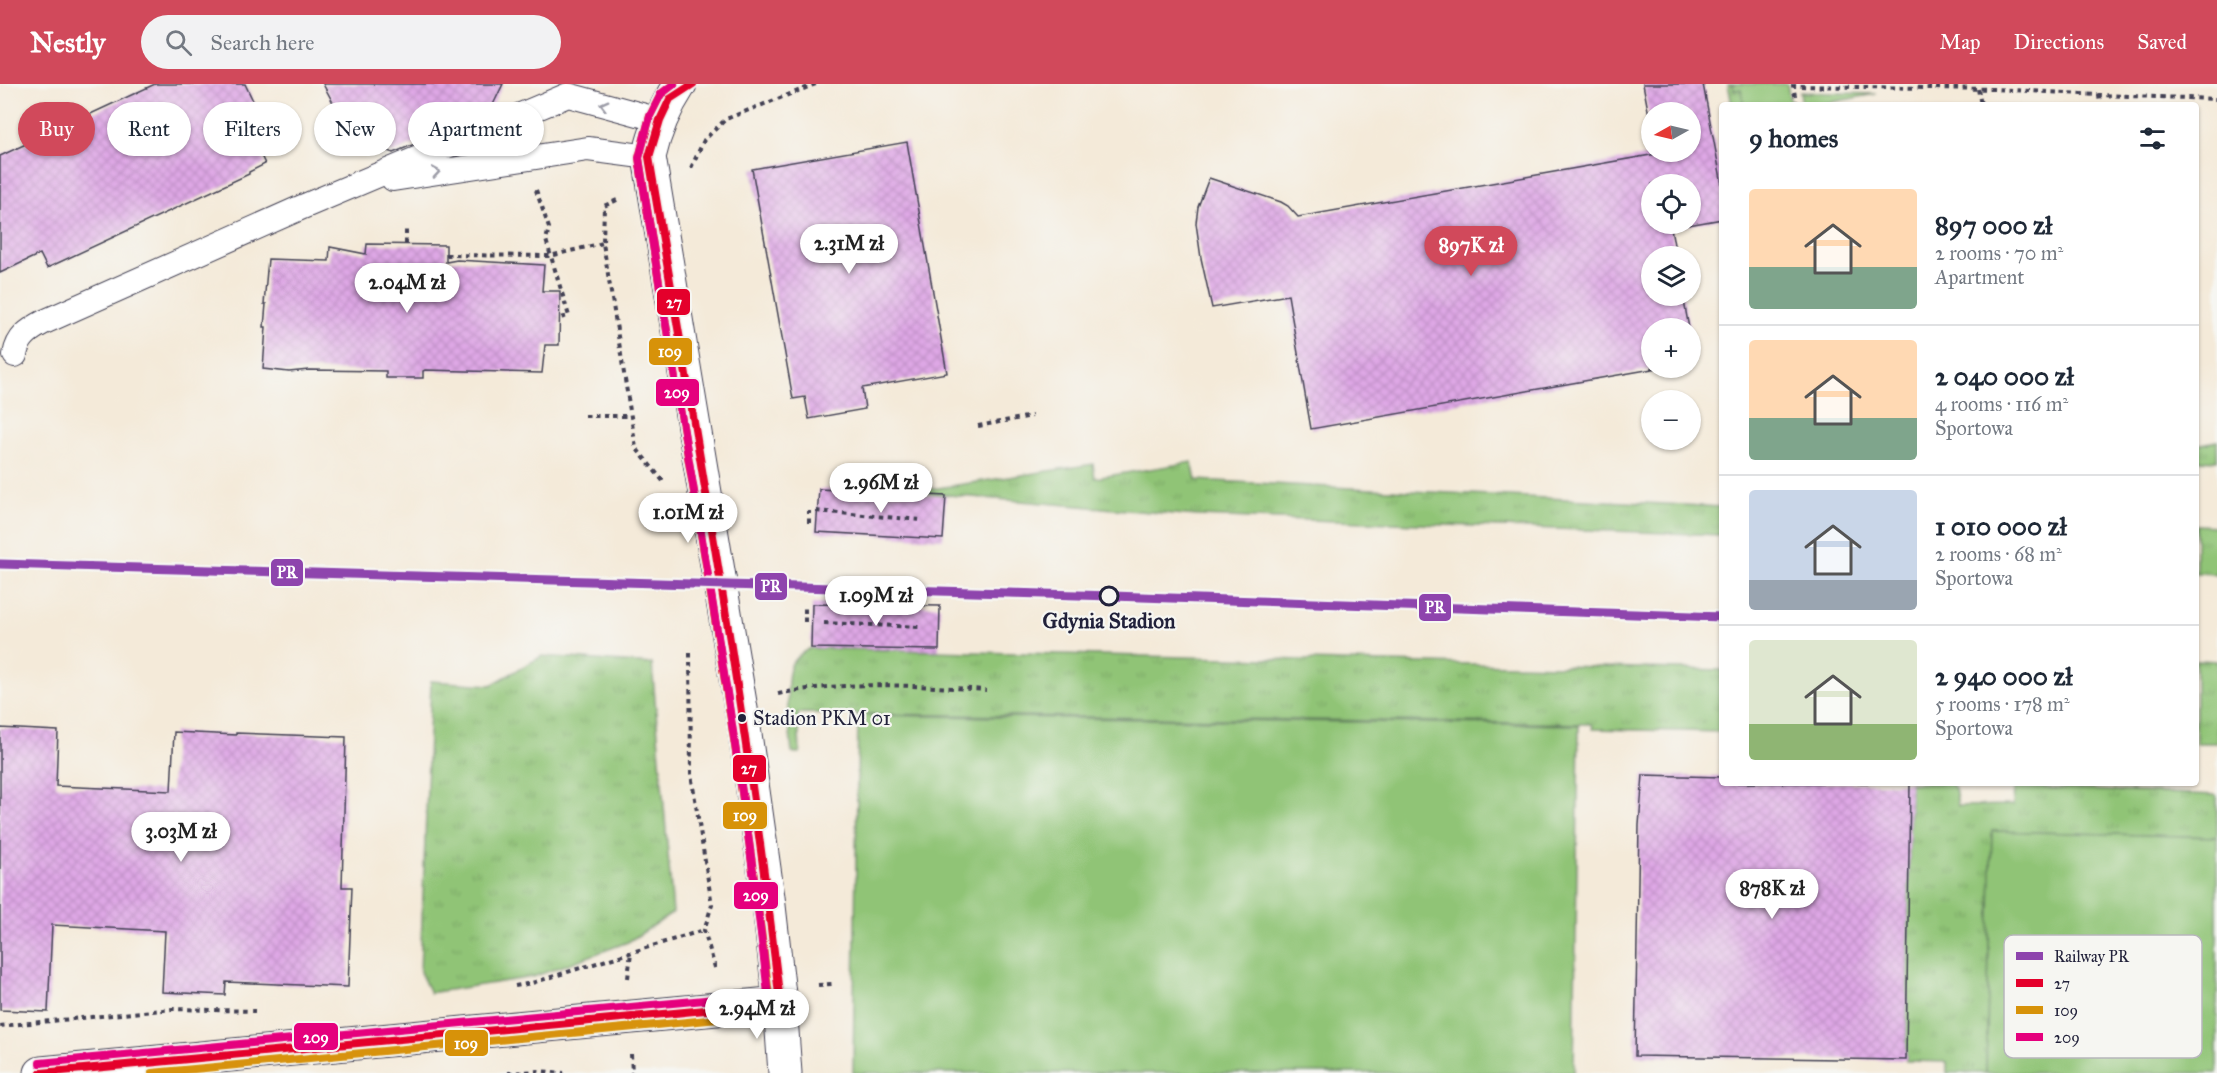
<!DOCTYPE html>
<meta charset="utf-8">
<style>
body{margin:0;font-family:"IM FELL Great Primer",serif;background:#f2f2f3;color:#1f2937;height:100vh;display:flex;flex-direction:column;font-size:22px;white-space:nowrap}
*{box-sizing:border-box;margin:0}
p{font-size:20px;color:#747a83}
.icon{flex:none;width:33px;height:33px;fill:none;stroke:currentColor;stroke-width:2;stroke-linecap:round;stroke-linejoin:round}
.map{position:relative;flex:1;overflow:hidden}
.sheet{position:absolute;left:1719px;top:18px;width:480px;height:684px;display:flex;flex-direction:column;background:#fff;border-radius:6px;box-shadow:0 2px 4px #0004}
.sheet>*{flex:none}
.top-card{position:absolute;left:18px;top:18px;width:570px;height:54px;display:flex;gap:12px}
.needle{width:39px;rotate:262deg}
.tools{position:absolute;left:1641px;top:18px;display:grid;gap:12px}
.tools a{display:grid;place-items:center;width:60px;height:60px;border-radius:50%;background:#fff;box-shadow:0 2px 4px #0004;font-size:30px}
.price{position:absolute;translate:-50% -51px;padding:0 14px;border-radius:21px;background:#fff;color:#222;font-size:20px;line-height:39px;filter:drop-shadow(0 2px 3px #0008)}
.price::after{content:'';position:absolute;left:50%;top:36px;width:18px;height:14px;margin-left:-9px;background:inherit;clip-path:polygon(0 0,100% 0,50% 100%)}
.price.selected{background:#d1495b;color:#fff}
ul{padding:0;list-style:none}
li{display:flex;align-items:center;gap:18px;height:150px;padding:0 30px}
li+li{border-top:2px solid #e0e1e3}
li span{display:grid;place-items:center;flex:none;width:168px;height:120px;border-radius:6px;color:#555}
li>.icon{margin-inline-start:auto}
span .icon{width:72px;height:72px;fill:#fffc;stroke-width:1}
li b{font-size:26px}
h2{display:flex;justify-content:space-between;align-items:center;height:72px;padding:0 30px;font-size:26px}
.chip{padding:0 21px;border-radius:27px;background:#fff;box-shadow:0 2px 4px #0004;font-size:21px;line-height:54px}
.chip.selected{background:#d1495b;color:#fff}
header{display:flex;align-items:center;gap:36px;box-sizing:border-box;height:84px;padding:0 30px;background:#d1495b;color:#fff}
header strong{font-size:28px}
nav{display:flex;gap:33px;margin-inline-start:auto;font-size:21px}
.search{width:420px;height:54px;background:#f2f2f3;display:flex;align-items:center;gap:15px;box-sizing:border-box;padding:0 21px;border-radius:33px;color:#747a83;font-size:22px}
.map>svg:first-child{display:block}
</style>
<header>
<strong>Nestly</strong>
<div class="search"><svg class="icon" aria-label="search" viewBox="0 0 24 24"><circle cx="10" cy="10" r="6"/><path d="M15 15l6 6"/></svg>Search here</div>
<nav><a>Map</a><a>Directions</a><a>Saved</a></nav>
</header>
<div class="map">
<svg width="2217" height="989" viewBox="0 0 2217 989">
<defs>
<pattern id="grass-tufts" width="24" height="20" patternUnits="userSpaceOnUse" patternTransform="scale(1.5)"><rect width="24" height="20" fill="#90c476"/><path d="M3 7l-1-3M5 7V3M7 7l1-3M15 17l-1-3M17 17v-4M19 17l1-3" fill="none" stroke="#7ca867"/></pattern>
<pattern id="building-cross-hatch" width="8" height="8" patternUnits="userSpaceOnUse" patternTransform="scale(1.5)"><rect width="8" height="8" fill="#dea7e5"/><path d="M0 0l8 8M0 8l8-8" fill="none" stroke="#be8fc5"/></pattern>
</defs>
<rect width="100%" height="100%" fill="#f6f6f2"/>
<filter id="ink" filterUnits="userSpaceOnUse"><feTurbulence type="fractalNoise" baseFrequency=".0167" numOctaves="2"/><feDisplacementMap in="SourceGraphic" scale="12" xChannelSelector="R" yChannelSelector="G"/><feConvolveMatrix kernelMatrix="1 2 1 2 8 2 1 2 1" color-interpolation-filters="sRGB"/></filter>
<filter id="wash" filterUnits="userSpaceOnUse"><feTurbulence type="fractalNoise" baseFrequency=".008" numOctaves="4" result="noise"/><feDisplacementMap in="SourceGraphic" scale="24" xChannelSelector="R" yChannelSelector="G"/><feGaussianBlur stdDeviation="1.35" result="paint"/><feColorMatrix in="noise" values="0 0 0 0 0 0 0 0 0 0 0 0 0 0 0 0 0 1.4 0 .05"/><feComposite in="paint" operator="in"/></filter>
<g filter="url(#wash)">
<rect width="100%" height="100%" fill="#f4ead9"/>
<g fill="url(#grass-tufts)" stroke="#597358" stroke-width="1.5">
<polygon points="1728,0 1733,0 1735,6 1741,5 1744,21 1732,21"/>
<polygon points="1800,8 1876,10 1816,21 1802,21"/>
<polygon points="2217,357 2217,377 2196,376 2196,361"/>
<polygon points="1192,378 1196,396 1722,423 1722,451 1197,432 912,408 1093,380 1095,394"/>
<polygon points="2196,441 2217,442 2217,490 2196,489"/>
<path d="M811,564L1722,586V648L1593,645L1592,640L798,629L800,669H792C790,648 783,596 792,579C797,572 804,567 811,564Z"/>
<polygon points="542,572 652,580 673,829 628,858 533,893 430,909 420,888 431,597 491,601"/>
<polygon points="2196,576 2217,577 2217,659 2196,659"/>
<polygon points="1910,699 1950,699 1955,704 1958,722 2013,721 2014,703 2217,711 2217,753 1992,747 1986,989 1947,989 1947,978 1906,977"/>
</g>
<g fill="#90c476" stroke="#597358" stroke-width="1.5">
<polygon points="1733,0 1787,0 1791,21 1744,21 1741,5 1734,6"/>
<polygon points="858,631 1579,641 1574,989 853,989"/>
<polygon points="1992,747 2217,753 2217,989 1986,989"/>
</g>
<g id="blocks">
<g fill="url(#building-cross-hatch)" fill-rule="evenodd">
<polygon points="155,0 245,0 268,48 253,55 265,80 249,88 249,90 47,184 40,170 0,189 0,72"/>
<polygon points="323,0 503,0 489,29 393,69 363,57 343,37"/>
<path d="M1643,0H1703L1722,100V135L1671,144L1676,172H1652V212H1683L1689,244H1652V284H1658L1311,345L1288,211L1212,224L1201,174L1196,139L1198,123L1209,94L1281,118L1288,122L1298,133L1656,70V68H1690V28H1652V47ZM1652,100H1690V140H1652Z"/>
<polygon points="907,58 947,289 862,304 865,325 809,335 805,313 793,315 752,85"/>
<polygon points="367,160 446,161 446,178 457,176 544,181 542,207 560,207 559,261 545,261 542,289 425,286 423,287 423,294 386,294 386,287 309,286 289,288 263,285 266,243 264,243 266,220 264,220 268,175 329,177 330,163 366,170"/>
<polygon points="819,405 946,412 943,455 816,448"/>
<polygon points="812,520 940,522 939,566 811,564"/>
<polygon points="0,644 58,647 56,702 171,707 174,648 236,651 236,649 346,653 342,803 352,803 348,903 226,898 225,911 162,908 165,847 52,841 48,928 0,926"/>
<polygon points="1643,691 1722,693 1722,699 1910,699 1906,976 1635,972 1639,741"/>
</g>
</g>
</g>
<g filter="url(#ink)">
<use href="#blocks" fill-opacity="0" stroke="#424053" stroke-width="1.5"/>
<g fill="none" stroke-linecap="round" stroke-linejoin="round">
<g stroke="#424053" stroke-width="26">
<g id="service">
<polyline points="393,95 588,65 649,73"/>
<path d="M15,271C18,253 29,246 44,238L300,124L568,11L660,36"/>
</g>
</g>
<g stroke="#424053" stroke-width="35">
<polyline id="minor" points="780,919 785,989"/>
</g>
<g stroke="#424053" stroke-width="35">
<path id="tertiary" d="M41,989L780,919L768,813L744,643L649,73C655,46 665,23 680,0"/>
</g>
<g stroke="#424053" stroke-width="4" stroke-dasharray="4.5 4.5" stroke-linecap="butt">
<polyline points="1978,5 1981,21"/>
<polyline points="2099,11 2100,21"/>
<polyline points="1797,21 1793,2 1995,5 2099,11 2217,15"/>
<polyline points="691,84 704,56 726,35 816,0"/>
<polyline points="536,106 549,144 546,156 569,232 560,234"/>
<polyline points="617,116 604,122 603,159 636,364 663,397"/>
<polyline points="406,160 406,146"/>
<polyline points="446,171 550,172 603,159"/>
<polyline points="585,332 630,332"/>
<polyline points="978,342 1032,332"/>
<polyline points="816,427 921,436"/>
<polyline points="809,439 809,427"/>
<polyline points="805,538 805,520"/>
<polyline points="824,539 920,543"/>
<polyline points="690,569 691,690 712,821 704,846 716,887"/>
<path d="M778,610C843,596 920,602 986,606"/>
<polyline points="628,894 631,868"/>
<polyline points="818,901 832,900"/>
<polyline points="515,902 532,899 704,846"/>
<polyline points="0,942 173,925 255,927"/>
<polyline points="631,970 632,989"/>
<polyline points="508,989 539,987 564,989"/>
</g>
<use href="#service" stroke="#fff" stroke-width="24"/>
<use href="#minor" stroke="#fff" stroke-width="33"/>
<use href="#tertiary" stroke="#fff" stroke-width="33"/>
<g stroke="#f6f6f2" stroke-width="12">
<g id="bus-1">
<path d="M693,0L670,15L660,36L649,73C696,354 748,635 780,919"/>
<polyline points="41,989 780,919"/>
</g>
</g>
<g stroke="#f6f6f2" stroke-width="12">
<g id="bus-2">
<path d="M674,0L661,10L650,32L639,74C683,356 737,636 770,920"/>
<polyline points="152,989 781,929"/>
</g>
</g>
<g stroke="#f6f6f2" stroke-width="12">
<path id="bus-3" d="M40,979L768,910C737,629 682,352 639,74L650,32L661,10L674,0"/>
</g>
<use href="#bus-1" stroke="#e4002b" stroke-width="8"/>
<use href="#bus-2" stroke="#d79209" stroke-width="8"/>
<use href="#bus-3" stroke="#e5007d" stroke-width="8"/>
<g stroke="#f6f6f2" stroke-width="14">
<polyline id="rail-1" points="0,480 1112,512 1722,533"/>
</g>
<use href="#rail-1" stroke="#8e44ad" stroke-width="9"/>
</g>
<defs><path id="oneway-chevron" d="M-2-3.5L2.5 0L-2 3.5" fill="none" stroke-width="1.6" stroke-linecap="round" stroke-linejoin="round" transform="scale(1.5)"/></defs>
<g stroke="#9c9ca7">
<use href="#oneway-chevron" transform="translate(604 21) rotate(-165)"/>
<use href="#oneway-chevron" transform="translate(436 88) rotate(-9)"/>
</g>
</g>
<circle fill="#f6f6f2" stroke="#22223b" stroke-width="3" cx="1109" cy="512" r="9"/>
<circle fill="#22223b" stroke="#f6f6f2" stroke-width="2" cx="742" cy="634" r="5"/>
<g text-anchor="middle" stroke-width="4.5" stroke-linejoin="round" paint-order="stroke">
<g font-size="20" fill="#22223b" stroke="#f6f6f2" text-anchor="start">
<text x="753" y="641">Stadion PKM 01</text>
</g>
<g font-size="21" font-weight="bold" fill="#22223b" stroke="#f6f6f2">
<text x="1109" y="544">Gdynia Stadion</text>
</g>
</g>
<rect x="2004" y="851" width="198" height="123" rx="9" fill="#f6f6f2" stroke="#b6b6bb" stroke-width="1.5"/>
<rect x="2016" y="868" width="27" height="8" fill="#8e44ad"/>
<rect x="2016" y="895" width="27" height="8" fill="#e4002b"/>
<rect x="2016" y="922" width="27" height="8" fill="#d79209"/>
<rect x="2016" y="949" width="27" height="8" fill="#e5007d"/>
<g font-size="16" fill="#22223b">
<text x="2054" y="878">Railway PR</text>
<text x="2054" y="905">27</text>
<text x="2054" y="932">109</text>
<text x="2054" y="959">209</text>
</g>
<g stroke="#f6f6f2" stroke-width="2">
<rect x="656" y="204" width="35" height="28" rx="6" fill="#e4002b"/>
<rect x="648" y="253" width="45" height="29" rx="6" fill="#d79209"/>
<rect x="655" y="294" width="45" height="29" rx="6" fill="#e5007d"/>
<rect x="270" y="474" width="34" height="29" rx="6" fill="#8e44ad"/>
<rect x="754" y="488" width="34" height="29" rx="6" fill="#8e44ad"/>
<rect x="1418" y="509" width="34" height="29" rx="6" fill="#8e44ad"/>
<rect x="732" y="670" width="35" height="29" rx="6" fill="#e4002b"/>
<rect x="722" y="717" width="46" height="29" rx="6" fill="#d79209"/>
<rect x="733" y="797" width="46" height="29" rx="6" fill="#e5007d"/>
<rect x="293" y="938" width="46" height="29" rx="6" fill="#e5007d"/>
<rect x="444" y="945" width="45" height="28" rx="6" fill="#d79209"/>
</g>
<g font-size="16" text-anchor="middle" font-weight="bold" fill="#fff">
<text x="674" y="224">27</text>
<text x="670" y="273">109</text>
<text x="677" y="314">209</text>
<text x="287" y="494">PR</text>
<text x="771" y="508">PR</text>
<text x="1435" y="529">PR</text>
<text x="749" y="690">27</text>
<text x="745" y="737">109</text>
<text x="756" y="817">209</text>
<text x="316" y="959">209</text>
<text x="466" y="965">109</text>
</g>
</svg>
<div class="tools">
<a><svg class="needle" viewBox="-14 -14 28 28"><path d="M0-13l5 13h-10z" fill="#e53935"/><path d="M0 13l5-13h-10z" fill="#747a83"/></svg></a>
<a><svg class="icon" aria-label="locate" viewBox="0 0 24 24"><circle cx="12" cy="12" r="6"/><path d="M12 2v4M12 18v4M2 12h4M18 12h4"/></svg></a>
<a><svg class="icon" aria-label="layers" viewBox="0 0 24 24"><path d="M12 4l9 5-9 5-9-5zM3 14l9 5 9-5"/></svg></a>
<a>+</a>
<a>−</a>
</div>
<b class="price" style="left:849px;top:191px">2.31M zł</b>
<b class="price selected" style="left:1471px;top:193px">897K zł</b>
<b class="price" style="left:407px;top:230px">2.04M zł</b>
<b class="price" style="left:881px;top:430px">2.96M zł</b>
<b class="price" style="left:688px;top:460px">1.01M zł</b>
<b class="price" style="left:876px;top:543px">1.09M zł</b>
<b class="price" style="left:181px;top:779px">3.03M zł</b>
<b class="price" style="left:1772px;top:836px">878K zł</b>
<b class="price" style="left:757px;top:956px">2.94M zł</b>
<div class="top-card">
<a class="chip selected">Buy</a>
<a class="chip">Rent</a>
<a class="chip">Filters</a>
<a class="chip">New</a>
<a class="chip">Apartment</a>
</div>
<section class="sheet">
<h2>9 homes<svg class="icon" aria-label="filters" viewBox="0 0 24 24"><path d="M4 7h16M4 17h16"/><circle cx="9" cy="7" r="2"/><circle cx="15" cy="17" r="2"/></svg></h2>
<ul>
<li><span style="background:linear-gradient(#ffd9b3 65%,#7fa58c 0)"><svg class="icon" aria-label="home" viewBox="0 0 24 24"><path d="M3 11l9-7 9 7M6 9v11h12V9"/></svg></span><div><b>897 000 zł</b><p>2 rooms · 70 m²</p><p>Apartment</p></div></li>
<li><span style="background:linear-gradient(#ffd9b3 65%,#7fa58c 0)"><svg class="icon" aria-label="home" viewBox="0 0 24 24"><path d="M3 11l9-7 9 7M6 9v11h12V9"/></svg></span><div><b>2 040 000 zł</b><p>4 rooms · 116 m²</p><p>Sportowa</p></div></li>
<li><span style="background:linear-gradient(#c9d6e8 75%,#9aa5b1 0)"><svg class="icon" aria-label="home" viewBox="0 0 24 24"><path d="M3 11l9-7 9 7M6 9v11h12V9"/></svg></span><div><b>1 010 000 zł</b><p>2 rooms · 68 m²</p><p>Sportowa</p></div></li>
<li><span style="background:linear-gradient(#dfe7d0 70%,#8fb573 0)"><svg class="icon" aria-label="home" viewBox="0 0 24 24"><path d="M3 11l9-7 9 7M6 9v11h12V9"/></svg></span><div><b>2 940 000 zł</b><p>5 rooms · 178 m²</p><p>Sportowa</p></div></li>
</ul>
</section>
</div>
